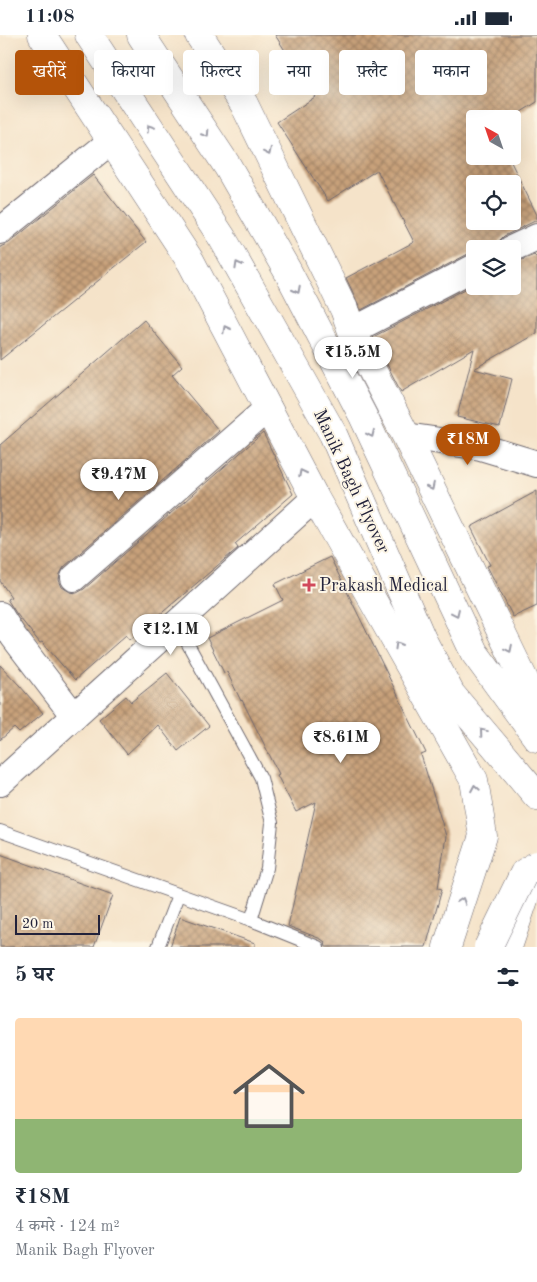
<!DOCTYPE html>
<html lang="hi">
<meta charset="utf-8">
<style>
body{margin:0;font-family:"Old Standard TT","Noto Serif Devanagari",serif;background:#f2f2f3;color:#1f2937;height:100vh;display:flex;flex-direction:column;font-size:19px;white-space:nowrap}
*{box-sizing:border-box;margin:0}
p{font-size:16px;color:#747a83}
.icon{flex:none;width:28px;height:28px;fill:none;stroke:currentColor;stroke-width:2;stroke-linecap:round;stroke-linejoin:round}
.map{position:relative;height:912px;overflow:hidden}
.side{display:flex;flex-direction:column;background:#fff;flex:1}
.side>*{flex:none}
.guide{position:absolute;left:15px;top:15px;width:508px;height:45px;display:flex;gap:10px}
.needle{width:32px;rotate:320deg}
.controls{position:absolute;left:466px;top:75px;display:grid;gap:10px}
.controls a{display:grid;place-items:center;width:55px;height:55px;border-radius:5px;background:#fff;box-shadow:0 5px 20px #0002;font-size:25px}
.scale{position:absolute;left:15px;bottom:12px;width:85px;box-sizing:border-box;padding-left:5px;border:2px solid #22223b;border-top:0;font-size:14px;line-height:18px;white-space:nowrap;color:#22223b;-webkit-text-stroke:4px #fcf5e5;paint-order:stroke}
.price{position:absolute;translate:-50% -42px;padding:0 11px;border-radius:18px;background:#fff;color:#222;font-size:16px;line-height:32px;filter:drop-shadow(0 1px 2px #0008)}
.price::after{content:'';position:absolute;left:50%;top:30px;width:15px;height:11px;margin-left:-8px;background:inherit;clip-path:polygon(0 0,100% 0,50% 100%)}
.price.active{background:#b45309;color:#fff}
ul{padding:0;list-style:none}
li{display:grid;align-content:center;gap:10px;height:265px;padding:0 15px}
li+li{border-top:1px solid #e0e1e3}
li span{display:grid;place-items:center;height:155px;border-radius:5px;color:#555}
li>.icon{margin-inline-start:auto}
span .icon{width:90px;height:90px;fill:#fffc;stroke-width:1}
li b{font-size:21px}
h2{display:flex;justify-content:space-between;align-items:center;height:60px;padding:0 15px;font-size:21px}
.chip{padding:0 18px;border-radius:5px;background:#fff;box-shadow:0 5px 20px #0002;font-size:18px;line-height:45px}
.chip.active{background:#b45309;color:#fff}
.status{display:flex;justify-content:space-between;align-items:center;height:35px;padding:0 25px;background:#fff;direction:ltr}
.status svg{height:14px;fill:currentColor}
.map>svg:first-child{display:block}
</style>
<div class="status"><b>11:08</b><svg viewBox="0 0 49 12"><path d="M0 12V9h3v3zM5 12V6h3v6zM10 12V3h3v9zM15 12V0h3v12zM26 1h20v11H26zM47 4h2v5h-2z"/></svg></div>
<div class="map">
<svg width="537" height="912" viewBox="0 0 537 912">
<defs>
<pattern id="building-cross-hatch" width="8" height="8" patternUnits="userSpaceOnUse" patternTransform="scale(1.25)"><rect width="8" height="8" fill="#c8a17a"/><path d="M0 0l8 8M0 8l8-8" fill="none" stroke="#a28365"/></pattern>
</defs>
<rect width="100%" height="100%" fill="#fcf5e5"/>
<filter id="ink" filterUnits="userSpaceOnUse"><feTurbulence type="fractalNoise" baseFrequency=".02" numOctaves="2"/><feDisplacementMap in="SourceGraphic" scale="10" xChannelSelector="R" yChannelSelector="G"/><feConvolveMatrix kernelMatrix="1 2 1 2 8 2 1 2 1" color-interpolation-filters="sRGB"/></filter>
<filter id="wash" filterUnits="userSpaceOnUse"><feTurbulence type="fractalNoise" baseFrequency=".0096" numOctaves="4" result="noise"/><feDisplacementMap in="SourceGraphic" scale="20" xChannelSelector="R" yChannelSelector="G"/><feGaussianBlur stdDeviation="1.12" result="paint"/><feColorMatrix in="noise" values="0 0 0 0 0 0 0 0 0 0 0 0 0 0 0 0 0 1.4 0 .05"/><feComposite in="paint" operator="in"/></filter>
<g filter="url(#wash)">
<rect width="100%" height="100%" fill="#f5e3c9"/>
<g id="blocks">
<g fill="url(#building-cross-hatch)" fill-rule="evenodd">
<path d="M275,0H537V67L510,84H475V121H508L537,180V185L504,201L499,206L496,214H475V217L468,219L361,275L346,243L414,207L377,135L328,166L277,87L315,62ZM475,149H512V186H475Z"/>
<polygon points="93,140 146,207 0,325 0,212 9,208"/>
<polygon points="534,220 537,223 537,298 474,334 512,344 500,392 457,382 474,314 401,357 373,302 475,249 475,251 512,251 512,229"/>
<polygon points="144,285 182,331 172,340 219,396 64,532 60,539 59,545 62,552 70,557 77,558 84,554 263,398 293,459 235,509 238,513 224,525 130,605 126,600 75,645 42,607 40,608 16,578 7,564 11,562 0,546 0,410"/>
<polygon points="537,456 537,571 513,582 487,531 490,530 471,492"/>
<polygon points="330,522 426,718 421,720 446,801 438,853 442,854 426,912 326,912 325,907 321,904 288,891 316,767 296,777 277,740 279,739 242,665 241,666 227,637 224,638 207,603 283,565 275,549"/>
<polygon points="0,630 20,651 43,678 19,698 14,693 0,705"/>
<polygon points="167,638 209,691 178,716 158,690 127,719 99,684 126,661 131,667"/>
<polygon points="0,819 113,860 94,912 0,912"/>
<polygon points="180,882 255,908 255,912 170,912"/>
</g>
</g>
</g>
<g filter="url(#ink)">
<use href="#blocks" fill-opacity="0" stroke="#6c666d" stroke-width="1"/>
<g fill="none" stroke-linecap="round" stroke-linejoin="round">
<g stroke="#6c666d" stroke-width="14">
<g id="service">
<polyline points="177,589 261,743 272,788 267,833 251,885"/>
<polyline points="0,796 251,885 318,912"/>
<polyline points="158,912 178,860"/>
</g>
</g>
<g stroke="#6c666d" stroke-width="28">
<g id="minor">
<polyline points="0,196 111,106"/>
<polyline points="511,214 537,202"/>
<polyline points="352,296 475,232"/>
<polyline points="406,401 481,412 537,429"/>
<polyline points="74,543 268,373"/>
<polyline points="0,580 13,601 74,681"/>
<polyline points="0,748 315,463"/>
</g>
</g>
<g stroke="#6c666d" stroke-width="29">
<g id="tertiary">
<polyline points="42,0 191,227 315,463 474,745 483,801 447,912"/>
<polyline points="199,0 244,69 344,274 352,296 406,401 537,671"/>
<polyline points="508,912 530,847"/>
</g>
</g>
<g stroke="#6c666d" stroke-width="29">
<g id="secondary">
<polyline points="89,0 223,204 333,399 422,604 451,659 537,761"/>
<polyline points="141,0 228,132 287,235 363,381 474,617 537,703"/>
</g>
</g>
<use href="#service" stroke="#fff" stroke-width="12"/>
<use href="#minor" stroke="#fff" stroke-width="26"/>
<use href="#tertiary" stroke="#fff" stroke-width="28"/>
<use href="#secondary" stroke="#fff" stroke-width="28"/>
<g stroke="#6c666d" stroke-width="29" stroke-linecap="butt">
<polyline id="secondary-bridge" points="488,912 524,838 537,830"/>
</g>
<use href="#secondary-bridge" stroke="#fff" stroke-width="28"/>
</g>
<defs><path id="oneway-chevron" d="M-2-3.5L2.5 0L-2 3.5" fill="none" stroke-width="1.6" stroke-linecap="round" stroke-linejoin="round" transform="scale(1.25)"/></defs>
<g stroke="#9c9ca7">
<use href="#oneway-chevron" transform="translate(150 93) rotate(-123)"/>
<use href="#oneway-chevron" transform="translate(206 99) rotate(57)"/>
<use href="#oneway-chevron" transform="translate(268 117) rotate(64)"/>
<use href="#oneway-chevron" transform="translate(238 230) rotate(-119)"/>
<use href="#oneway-chevron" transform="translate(297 255) rotate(63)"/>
<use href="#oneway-chevron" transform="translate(226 294) rotate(-118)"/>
<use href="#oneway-chevron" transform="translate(371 399) rotate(65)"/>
<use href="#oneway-chevron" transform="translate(302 438) rotate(-117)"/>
<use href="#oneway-chevron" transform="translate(431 452) rotate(64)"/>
<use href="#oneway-chevron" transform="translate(456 578) rotate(65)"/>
<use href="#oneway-chevron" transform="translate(398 610) rotate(-120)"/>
<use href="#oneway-chevron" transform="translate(509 614) rotate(64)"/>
<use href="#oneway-chevron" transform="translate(483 697) rotate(-130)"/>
<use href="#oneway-chevron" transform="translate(475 753) rotate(-100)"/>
<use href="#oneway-chevron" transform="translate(462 866) rotate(-72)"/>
</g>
</g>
<path fill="#d1495b" stroke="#fcf5e5" stroke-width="2" d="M306.5 542.5h5v5h5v5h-5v5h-5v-5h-5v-5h5z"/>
<g text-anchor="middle" stroke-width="4" stroke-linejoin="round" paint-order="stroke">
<g font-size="18" fill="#22223b" stroke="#fcf5e5">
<text transform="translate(352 446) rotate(65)" y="6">Manik Bagh Flyover</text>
</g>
<g font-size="18" fill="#22223b" stroke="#fcf5e5" text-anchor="start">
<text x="319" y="556">Prakash Medical</text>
</g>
</g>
</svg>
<div class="controls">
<a><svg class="needle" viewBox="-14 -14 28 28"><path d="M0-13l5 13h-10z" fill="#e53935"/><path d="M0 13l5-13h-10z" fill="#747a83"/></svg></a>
<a><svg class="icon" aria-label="locate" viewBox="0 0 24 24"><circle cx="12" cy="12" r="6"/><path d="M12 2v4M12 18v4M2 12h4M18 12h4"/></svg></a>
<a><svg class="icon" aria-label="layers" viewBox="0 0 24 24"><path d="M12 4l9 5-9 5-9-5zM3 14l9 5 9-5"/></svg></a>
</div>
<div class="scale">20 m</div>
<b class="price" style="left:353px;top:344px">₹15.5M</b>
<b class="price active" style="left:468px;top:431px">₹18M</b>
<b class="price" style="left:119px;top:466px">₹9.47M</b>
<b class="price" style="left:171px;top:621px">₹12.1M</b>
<b class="price" style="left:341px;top:729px">₹8.61M</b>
<div class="guide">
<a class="chip active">खरीदें</a>
<a class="chip">किराया</a>
<a class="chip">फ़िल्टर</a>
<a class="chip">नया</a>
<a class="chip">फ़्लैट</a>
<a class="chip">मकान</a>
</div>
</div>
<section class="side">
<h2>5 घर<svg class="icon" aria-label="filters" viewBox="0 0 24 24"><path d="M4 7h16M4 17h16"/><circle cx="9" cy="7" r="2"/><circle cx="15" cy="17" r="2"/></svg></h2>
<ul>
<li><span style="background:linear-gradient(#ffd9b3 65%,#8fb573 0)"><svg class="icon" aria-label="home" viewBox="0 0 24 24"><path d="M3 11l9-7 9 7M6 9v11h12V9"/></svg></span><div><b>₹18M</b><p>4 कमरे · 124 m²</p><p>Manik Bagh Flyover</p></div></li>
</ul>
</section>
